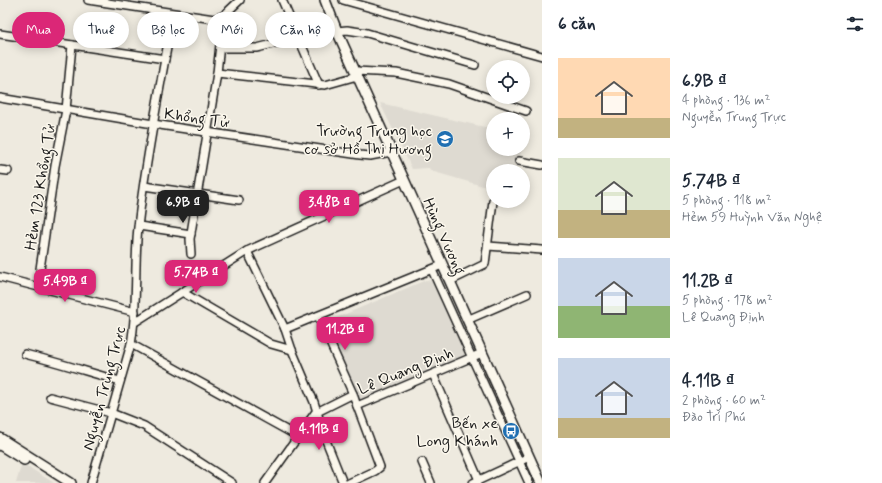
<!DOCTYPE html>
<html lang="vi">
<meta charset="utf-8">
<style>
body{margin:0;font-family:Mynerve,sans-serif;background:#f6f6f7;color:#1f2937;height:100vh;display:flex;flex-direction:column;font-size:15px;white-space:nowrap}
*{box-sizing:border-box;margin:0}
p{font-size:13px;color:#747a83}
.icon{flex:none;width:22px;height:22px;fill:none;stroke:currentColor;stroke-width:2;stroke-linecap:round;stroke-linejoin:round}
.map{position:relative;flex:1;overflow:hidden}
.side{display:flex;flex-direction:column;background:#fff;width:340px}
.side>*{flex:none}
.guide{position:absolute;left:12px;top:12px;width:380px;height:36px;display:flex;gap:8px}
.controls{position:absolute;left:486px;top:60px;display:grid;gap:8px}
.controls a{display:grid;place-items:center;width:44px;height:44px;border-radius:50%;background:#fff;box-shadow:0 2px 10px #0003;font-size:20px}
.price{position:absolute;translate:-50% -34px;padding:0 9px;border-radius:8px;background:#db2777;color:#fff;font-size:13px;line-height:26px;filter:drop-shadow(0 1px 2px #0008)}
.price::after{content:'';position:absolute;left:50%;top:24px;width:12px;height:9px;margin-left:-6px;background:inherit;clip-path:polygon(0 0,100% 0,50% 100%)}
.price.current{background:#222;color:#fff}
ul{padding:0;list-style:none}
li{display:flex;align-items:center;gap:12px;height:100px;padding:0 16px}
li span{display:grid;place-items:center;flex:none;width:112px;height:80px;border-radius:0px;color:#555}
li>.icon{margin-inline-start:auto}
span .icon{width:48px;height:48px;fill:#fffc;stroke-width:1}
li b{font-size:17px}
h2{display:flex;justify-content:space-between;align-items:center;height:48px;padding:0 16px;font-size:17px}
.tag{padding:0 14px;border-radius:18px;background:#fff;box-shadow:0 2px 10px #0003;font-size:14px;line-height:36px}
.tag.current{background:#db2777;color:#fff}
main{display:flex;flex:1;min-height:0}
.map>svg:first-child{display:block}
</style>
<main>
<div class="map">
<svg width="542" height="483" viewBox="0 0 542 483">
<rect width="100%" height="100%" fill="#eeeadf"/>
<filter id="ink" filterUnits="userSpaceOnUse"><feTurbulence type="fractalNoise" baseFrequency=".025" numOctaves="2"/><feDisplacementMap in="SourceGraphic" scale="8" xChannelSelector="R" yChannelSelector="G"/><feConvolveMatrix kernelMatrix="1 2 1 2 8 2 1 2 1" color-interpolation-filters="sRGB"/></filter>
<g filter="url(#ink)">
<g fill="#dedad1">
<polygon points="380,103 493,129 493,149 522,149 516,171 493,171 493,189 431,171 429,168 412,169"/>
<polygon points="426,280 434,281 469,356 358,403 322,324"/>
<polygon points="22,463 54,483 16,483"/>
</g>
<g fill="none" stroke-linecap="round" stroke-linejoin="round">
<g stroke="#1c1c1c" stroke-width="10">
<g id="minor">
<polyline points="88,0 214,19 223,16 240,0"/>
<polyline points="282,0 319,85"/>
<polyline points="343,0 542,56"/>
<polyline points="337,31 347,30 367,33 475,65"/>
<polyline points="0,34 165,59"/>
<polyline points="299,41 334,26"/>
<polyline points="220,48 257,48 297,38"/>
<polyline points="355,71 396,73 449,84 526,111"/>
<polyline points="217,73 325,85 357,76"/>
<polyline points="0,98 153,124 360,155 370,156 391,152"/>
<polyline points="519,161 542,165"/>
<polyline points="0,170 8,171"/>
<polyline points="144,186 239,200"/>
<polyline points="139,226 191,234"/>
<polyline points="488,246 542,250"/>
<polyline points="247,251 285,329 292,350 314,402 325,438 343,483"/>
<polyline points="191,254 190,239 217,73 223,16"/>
<polyline points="40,269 55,166 66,110 72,45"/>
<polyline points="432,270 529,483"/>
<polyline points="0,277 135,312"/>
<polyline points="450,281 485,264 493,201"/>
<polyline points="182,292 271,344 292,350"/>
<polyline points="318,316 353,394"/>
<polyline points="467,320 527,294"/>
<polyline points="135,322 247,251 404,180"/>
<polyline points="285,329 442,265"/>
<polyline points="131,344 297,436"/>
<path d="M25,354C57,362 88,372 120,381"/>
<polyline points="433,374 479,480"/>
<polyline points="50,397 111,413 144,426 232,483"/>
<polyline points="422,462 431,483"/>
<path d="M91,483L131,344C138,306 134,266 138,227C146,155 161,84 173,14"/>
<polyline points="265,483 315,413 353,394 357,406 482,353"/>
<polyline points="349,483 375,471 380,467 357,406"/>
<polyline points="473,483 529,457"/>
</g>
</g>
<g stroke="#1c1c1c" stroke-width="12">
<g id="major">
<polyline points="325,0 337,31 541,483"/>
<polyline points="0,438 71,483"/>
<polyline points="0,445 24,460"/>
</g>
</g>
<use href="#minor" stroke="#fbf7ec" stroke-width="7"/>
<use href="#major" stroke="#fbf7ec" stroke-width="9"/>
</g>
</g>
<defs>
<g id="school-disc" transform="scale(0.9)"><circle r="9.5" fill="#1f6fb2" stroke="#fbf7ec"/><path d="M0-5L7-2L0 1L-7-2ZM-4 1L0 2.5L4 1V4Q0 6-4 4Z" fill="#fff"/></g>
<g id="bus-disc" transform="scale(0.9)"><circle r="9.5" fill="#1f6fb2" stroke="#fbf7ec"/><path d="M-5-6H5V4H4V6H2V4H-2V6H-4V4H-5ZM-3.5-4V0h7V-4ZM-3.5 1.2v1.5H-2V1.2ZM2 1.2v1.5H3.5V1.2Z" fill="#fff"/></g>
</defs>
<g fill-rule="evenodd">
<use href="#school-disc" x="445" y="139"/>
<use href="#bus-disc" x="511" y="431"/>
</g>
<g text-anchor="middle" stroke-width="3" stroke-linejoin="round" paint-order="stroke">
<g font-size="16" fill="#1c1c1c" stroke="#fbf7ec">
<text transform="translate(197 117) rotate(8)" y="6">Khổng Tử</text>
<text transform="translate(39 187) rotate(-81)" y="6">Hẻm 123 Khổng Tử</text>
<text transform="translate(445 236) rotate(66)" y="6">Hùng Vương</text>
<text transform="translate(405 370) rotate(-22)" y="6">Lê Quang Định</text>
<text transform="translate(103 388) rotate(-75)" y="6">Nguyễn Trung Trực</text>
</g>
<g font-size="16" fill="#1c1c1c" stroke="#fbf7ec" text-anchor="end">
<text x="432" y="136">Trường Trung học<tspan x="432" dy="18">cơ sở Hồ Thị Hương</tspan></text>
<text x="498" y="428">Bến xe<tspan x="498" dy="18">Long Khánh</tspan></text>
</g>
</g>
</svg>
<div class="controls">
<a><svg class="icon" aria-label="locate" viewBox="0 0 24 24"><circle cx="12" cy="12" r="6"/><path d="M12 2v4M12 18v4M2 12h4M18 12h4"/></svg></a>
<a>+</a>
<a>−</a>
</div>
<b class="price current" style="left:183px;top:224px">6.9B ₫</b>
<b class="price" style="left:329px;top:224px">3.48B ₫</b>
<b class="price" style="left:196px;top:294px">5.74B ₫</b>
<b class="price" style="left:65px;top:303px">5.49B ₫</b>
<b class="price" style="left:345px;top:351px">11.2B ₫</b>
<b class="price" style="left:319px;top:451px">4.11B ₫</b>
<div class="guide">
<a class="tag current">Mua</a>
<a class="tag">Thuê</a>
<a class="tag">Bộ lọc</a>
<a class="tag">Mới</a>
<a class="tag">Căn hộ</a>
</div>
</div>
<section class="side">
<h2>6 căn<svg class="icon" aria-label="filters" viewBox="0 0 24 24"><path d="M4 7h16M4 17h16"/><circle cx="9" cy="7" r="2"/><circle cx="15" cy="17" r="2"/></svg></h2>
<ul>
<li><span style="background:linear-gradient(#ffd9b3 75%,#c2b280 0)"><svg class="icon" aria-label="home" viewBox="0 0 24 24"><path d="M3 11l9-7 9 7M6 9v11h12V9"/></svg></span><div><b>6.9B ₫</b><p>4 phòng · 136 m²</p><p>Nguyễn Trung Trực</p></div></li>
<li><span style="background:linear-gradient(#dfe7d0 65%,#c2b280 0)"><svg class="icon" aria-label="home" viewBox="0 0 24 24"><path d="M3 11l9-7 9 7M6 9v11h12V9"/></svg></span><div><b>5.74B ₫</b><p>5 phòng · 118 m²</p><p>Hẻm 59 Huỳnh Văn Nghệ</p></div></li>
<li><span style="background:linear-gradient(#c9d6e8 60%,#8fb573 0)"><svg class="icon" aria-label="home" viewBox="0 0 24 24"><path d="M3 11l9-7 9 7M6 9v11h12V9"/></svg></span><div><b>11.2B ₫</b><p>5 phòng · 178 m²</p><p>Lê Quang Định</p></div></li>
<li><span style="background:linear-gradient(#c9d6e8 75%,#c2b280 0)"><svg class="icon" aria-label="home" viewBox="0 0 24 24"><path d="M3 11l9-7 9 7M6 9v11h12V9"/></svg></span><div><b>4.11B ₫</b><p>2 phòng · 60 m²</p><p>Đào Trí Phú</p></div></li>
</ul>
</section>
</main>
